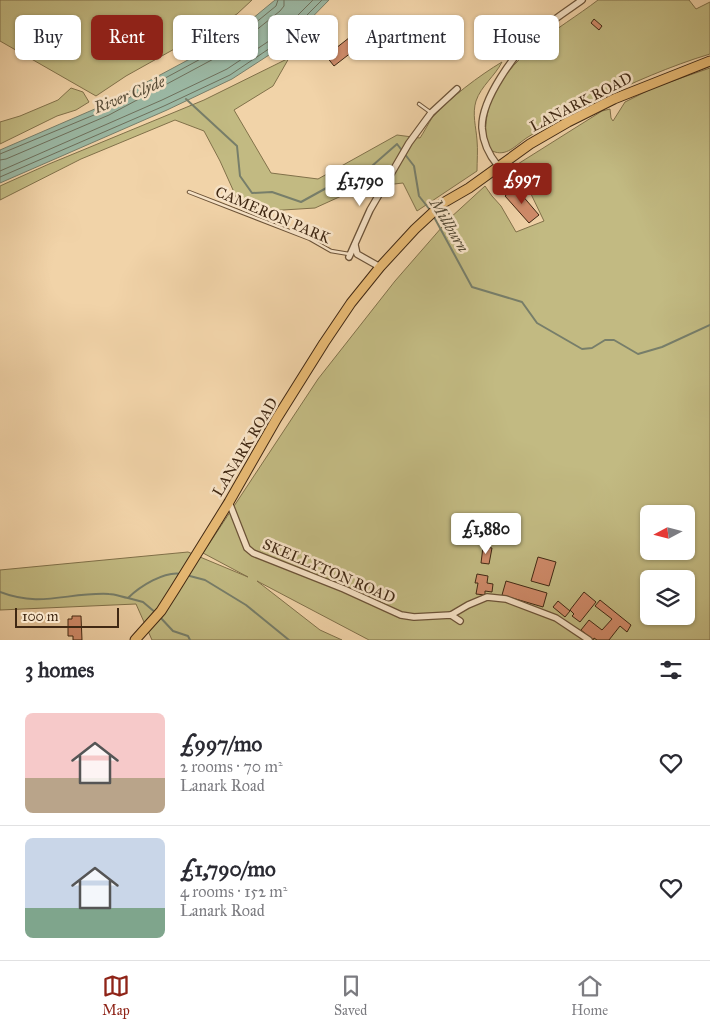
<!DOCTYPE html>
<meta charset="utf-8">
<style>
body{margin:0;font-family:"IM FELL Great Primer",serif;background:#f7f7f7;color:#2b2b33;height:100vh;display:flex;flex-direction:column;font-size:19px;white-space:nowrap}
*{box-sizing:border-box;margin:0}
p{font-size:16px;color:#7c7c81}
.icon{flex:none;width:28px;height:28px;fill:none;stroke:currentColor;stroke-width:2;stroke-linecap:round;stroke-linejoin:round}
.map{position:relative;height:640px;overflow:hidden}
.drawer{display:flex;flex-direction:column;background:#fff;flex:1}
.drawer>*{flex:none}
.hud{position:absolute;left:15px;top:15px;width:680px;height:45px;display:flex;gap:10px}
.needle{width:32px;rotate:263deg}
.tools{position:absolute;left:640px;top:505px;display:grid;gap:10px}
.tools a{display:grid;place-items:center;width:55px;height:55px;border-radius:8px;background:#fff;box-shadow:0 1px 4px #0004;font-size:25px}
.scale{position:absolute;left:15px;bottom:12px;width:104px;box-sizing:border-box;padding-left:5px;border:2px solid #402813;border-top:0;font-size:14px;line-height:18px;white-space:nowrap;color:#402813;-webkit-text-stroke:4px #f6e2c6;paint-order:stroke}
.price{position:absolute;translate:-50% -42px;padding:0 11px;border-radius:5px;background:#fff;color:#222;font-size:16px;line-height:32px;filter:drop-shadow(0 1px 2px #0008)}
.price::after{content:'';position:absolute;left:50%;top:30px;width:15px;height:11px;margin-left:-8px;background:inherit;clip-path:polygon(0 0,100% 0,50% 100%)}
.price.selected{background:#8f2418;color:#fff}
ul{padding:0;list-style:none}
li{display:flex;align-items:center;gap:15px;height:125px;padding:0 25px}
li+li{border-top:1px solid #e1e1e2}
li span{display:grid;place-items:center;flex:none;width:140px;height:100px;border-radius:8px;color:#555}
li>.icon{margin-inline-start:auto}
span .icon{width:60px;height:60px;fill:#fffc;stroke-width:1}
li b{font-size:21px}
h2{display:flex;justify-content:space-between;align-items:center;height:60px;padding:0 25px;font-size:21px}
.tag{padding:0 18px;border-radius:8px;background:#fff;box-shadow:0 1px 4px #0004;font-size:18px;line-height:45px}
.tag.selected{background:#8f2418;color:#fff}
.dock{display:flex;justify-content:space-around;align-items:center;height:70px;border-top:1px solid #e1e1e2;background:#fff;font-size:14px;color:#7c7c81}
.dock a{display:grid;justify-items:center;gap:2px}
.dock .selected{color:#8f2418}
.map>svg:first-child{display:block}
</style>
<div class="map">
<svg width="710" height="640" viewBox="0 0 710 640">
<rect width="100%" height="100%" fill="#f1d3a8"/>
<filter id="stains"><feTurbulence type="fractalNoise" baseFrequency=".004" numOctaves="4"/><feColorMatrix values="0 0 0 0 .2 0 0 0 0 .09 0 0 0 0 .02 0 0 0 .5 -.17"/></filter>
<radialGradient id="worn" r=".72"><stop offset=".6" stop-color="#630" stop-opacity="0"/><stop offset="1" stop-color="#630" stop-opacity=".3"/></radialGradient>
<g fill="#c2ba82" stroke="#81714a" fill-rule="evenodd">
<polygon points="0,0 252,0 237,14 126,76 96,96 0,41"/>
<path d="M598,0H689L696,9L710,2V54C670,66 632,83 594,101C581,108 566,113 553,121C545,127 536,132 528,137C517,144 508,156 495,152C481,149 486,117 489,107C505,56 559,30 598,0Z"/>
<path d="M289,58L273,86L234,110L271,173L318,179L397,135L420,138C424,132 428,124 432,118C448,99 480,75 502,62C495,76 481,86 476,101C472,114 476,127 477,140C478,150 477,161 477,171L417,211L403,183L359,188L315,208L267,211L238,201L220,161L204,131L175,120L81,159L0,200V186L49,164L204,100Z"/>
<path d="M710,68V640H369L257,581L320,630L342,640H152L136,604L0,610V570L188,552L248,577L203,553L318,379L395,281L449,219L485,186L492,196L501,206L516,232L544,221L530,192L531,185L521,176L503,195L494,179L602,111L610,109L611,118L613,121L625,102L655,87ZM649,514H686V551H649ZM649,579H686V616H649Z"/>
<polygon points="71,88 83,92 89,102 76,110 57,116 0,144 0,122 20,116 58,100"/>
</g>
<polygon fill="#9bb8a4" stroke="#777e6a" points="275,0 329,0 286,44 232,79 167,110 0,183 0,150 104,105 229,38"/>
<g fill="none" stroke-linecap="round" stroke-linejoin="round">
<g stroke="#6e705c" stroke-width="1">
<polyline points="0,154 106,110 232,42 276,6 278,0"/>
<polyline points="0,160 6,159 109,115 234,48 280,11 284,6 284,0"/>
<polyline points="0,171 162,100 227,69 278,35 313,0"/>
<polyline points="0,177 164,106 230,75 282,40 322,0"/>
</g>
<g stroke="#777e6a" stroke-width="2">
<polyline points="186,99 237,146 240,176 252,193 272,192 301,202 330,186 364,173 397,144 414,166 419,196 430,210"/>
<polyline points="434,217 472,287 522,302 537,323 582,349 592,348 605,340 614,340 638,354 662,347 710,325"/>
<polyline points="186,575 205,580 246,605 289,640"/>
<path d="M0,592C41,608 68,592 109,594C115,594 122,597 128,598C139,587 165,570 182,574"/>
<polyline points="128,598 143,602 156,613"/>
<polyline points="159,616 173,631 188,636 190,640"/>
</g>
</g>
<g fill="#d08b6a" stroke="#402813">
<polygon points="594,19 602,26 599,30 591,23"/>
<polygon points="364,26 380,46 369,55 361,45 334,66 326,56"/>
<polygon points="515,187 539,215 529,223 505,196"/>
<polygon points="483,547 492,548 489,564 481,563"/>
<polygon points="538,557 556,562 549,586 531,581"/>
<polygon points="477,574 488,576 487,583 493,584 492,592 485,591 485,595 476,594 478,583 475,583"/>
<polygon points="506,581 547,593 543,607 502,595"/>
<polygon points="584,592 596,602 580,622 572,616 574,614 570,610"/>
<polygon points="600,600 631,625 627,632 620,626 609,640 597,640 594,638 593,640 581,630 589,620 602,630 612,619 595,606"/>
<polygon points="558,601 570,611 565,617 553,607"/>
<polygon points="72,616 81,616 82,640 73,640 73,636 68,636 68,619 72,619"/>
</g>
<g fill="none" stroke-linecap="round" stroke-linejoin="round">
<g stroke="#6c5338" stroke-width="4.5">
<g id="lane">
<polyline points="419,104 430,112"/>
<polyline points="189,192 310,239 331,251 349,254"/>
</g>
</g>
<g stroke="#6c5338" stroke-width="8">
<g id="street">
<path d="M498,166C489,155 483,143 482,128C481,99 515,53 536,34C550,22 567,11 582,0"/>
<polyline points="355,245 357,254 380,267"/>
<polyline points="349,257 370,210 409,143 431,113 457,89"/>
<polyline points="229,502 247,548 253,553 344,589 401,615 414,617 451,615 460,621"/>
<polyline points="451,615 468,605 487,597 506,599 556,618 589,640"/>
</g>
</g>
<g stroke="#402813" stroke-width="11">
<polyline id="primary" points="135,640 161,611 175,589 229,502 277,418 324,343 351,303 380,267 415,229 443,203 469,188 530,144 568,122 614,99 710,61"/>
</g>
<use href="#lane" stroke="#f6e2c6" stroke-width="2.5"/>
<use href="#street" stroke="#f6e2c6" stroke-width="5.5"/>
<use href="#primary" stroke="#e8ba74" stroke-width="9"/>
</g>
<g text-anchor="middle" stroke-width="5" stroke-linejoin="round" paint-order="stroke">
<g font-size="15" fill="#402813" stroke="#f6e2c6">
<text transform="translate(581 102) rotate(-27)" y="5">LANARK ROAD</text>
<text transform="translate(273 215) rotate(23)" y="5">CAMERON PARK</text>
<text transform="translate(245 447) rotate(-59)" y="5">LANARK ROAD</text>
<text transform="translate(329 571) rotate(23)" y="5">SKELLYTON ROAD</text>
</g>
<g font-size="16" font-style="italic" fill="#574c37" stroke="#f6e2c6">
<text transform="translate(129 94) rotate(-22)" y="6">River Clyde</text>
<text transform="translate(450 225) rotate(59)" y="6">Millburn</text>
</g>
</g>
<rect width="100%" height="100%" filter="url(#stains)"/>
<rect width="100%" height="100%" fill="url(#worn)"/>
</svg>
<div class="tools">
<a><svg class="needle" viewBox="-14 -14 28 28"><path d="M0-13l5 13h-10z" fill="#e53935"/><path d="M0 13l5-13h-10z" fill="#7c7c81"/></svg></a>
<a><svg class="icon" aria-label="layers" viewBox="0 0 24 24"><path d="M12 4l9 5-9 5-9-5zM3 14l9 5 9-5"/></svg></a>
</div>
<div class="scale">100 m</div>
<b class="price selected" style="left:522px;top:205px">£997</b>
<b class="price" style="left:360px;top:207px">£1,790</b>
<b class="price" style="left:486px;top:555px">£1,880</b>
<div class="hud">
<a class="tag">Buy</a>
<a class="tag selected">Rent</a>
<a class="tag">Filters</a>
<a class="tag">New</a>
<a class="tag">Apartment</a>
<a class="tag">House</a>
</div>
</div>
<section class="drawer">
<h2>3 homes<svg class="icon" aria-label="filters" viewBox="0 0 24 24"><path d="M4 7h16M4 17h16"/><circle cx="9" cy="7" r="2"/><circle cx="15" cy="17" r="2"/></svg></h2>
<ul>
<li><span style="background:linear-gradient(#f6c9c9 65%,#b9a48a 0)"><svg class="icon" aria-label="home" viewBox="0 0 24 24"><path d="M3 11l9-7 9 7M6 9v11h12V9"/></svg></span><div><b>£997/mo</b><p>2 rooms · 70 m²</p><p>Lanark Road</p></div><svg class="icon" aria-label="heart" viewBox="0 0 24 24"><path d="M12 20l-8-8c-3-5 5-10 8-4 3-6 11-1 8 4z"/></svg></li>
<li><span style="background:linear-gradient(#c9d6e8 70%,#7fa58c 0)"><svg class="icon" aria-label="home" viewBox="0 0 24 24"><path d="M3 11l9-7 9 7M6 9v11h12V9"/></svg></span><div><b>£1,790/mo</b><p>4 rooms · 152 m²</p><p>Lanark Road</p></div><svg class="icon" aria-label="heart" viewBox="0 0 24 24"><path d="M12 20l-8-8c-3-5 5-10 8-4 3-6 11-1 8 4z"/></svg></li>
</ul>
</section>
<nav class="dock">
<a class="selected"><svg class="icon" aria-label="map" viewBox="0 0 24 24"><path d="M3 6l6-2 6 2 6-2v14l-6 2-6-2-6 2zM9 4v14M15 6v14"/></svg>Map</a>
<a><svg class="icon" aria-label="saved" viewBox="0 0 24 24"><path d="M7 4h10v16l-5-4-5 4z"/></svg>Saved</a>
<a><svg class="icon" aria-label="home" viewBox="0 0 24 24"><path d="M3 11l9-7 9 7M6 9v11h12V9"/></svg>Home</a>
</nav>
